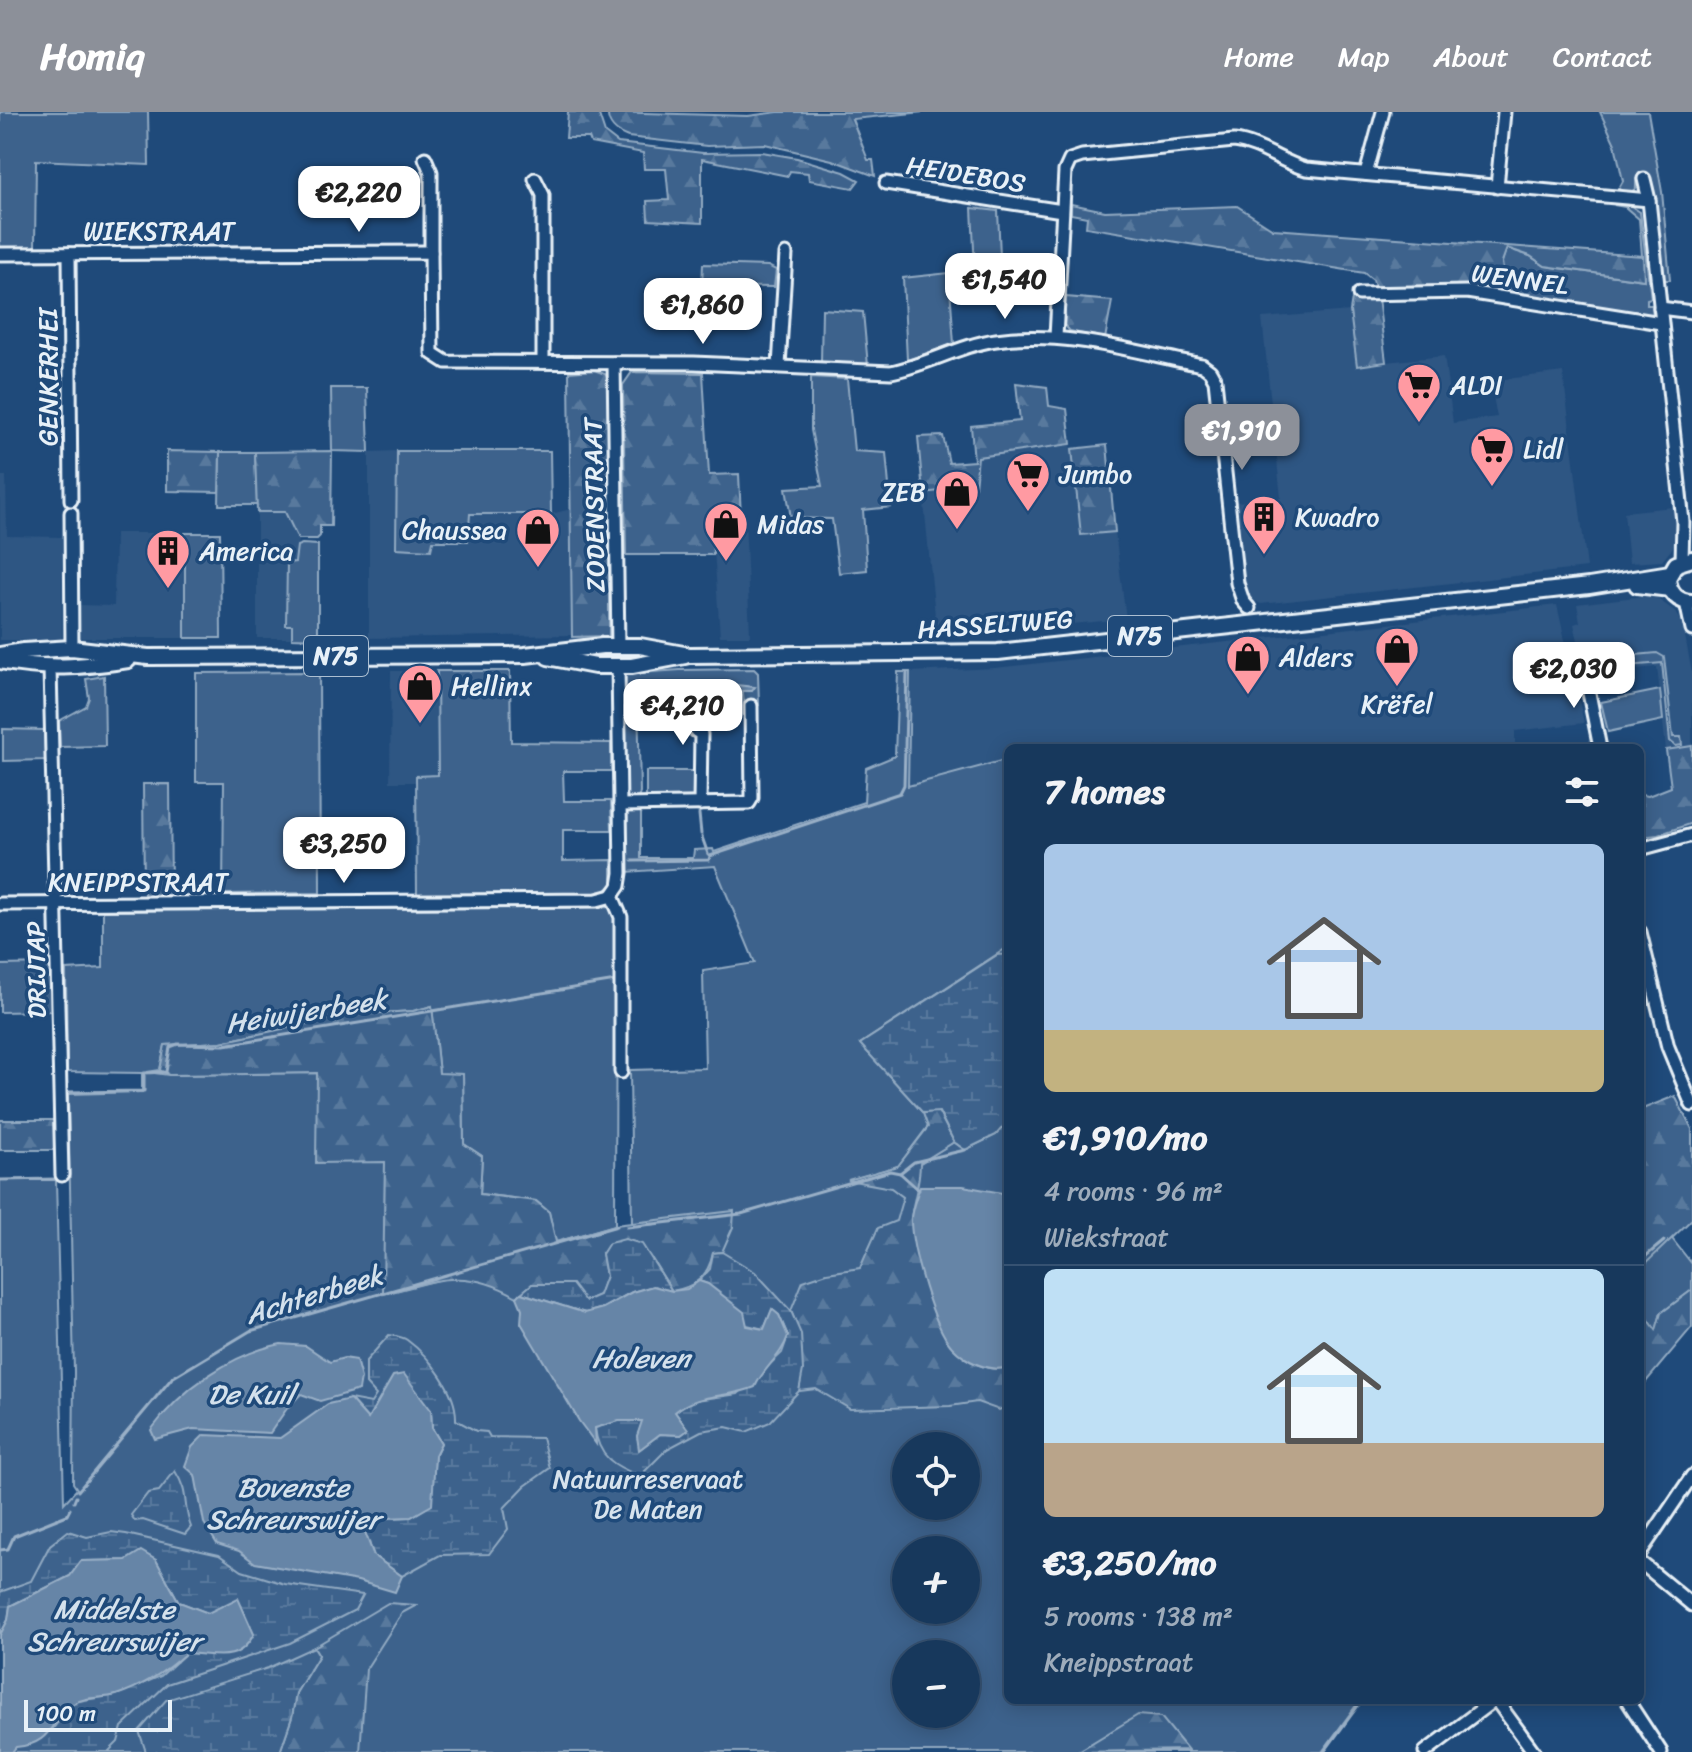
<!DOCTYPE html>
<meta charset="utf-8">
<style>
body{margin:0;font-family:Sriracha,sans-serif;background:#244365;color:#f1f3f6;height:100vh;display:flex;flex-direction:column;font-size:30px;white-space:nowrap}
*{box-sizing:border-box;margin:0}
p{font-size:26px;color:#9eacbb}
.icon{flex:none;width:44px;height:44px;fill:none;stroke:currentColor;stroke-width:2;stroke-linecap:round;stroke-linejoin:round}
.map{position:relative;flex:1;overflow:hidden}
.drawer{position:absolute;left:1004px;top:632px;width:640px;height:960px;display:flex;flex-direction:column;background:#17385c;border-radius:12px;box-shadow:0 4px 20px #0003,0 0 0 2px #365272}
.drawer>*{flex:none}
.controls{position:absolute;left:892px;top:1320px;display:grid;gap:16px}
.controls a{display:grid;place-items:center;width:88px;height:88px;border-radius:50%;background:#17385c;box-shadow:0 4px 20px #0003,0 0 0 2px #365272;font-size:40px}
.scale{position:absolute;left:24px;bottom:20px;width:148px;box-sizing:border-box;padding-left:8px;border:4px solid #e8f1f8;border-top:0;font-size:22px;line-height:28px;white-space:nowrap;color:#e8f1f8;-webkit-text-stroke:6px #1f4a7a;paint-order:stroke}
.price{position:absolute;translate:-50% -68px;padding:0 18px;border-radius:16px;background:#fff;color:#222;font-size:26px;line-height:52px;filter:drop-shadow(0 2px 4px #0008)}
.price::after{content:'';position:absolute;left:50%;top:48px;width:24px;height:18px;margin-left:-12px;background:inherit;clip-path:polygon(0 0,100% 0,50% 100%)}
.price.active{background:#8c9099;color:#fff}
ul{padding:0;list-style:none}
li{display:grid;align-content:center;gap:16px;height:424px;padding:0 40px}
li+li{border-top:2px solid #365272}
li span{display:grid;place-items:center;height:248px;border-radius:12px;color:#555}
li>.icon{margin-inline-start:auto}
span .icon{width:144px;height:144px;fill:#fffc;stroke-width:1}
li b{font-size:34px}
h2{display:flex;justify-content:space-between;align-items:center;height:96px;padding:0 40px;font-size:34px}
header{display:flex;align-items:center;gap:48px;box-sizing:border-box;height:112px;padding:0 40px;background:#8c9099;color:#fff}
header strong{font-size:38px}
nav{display:flex;gap:44px;margin-inline-start:auto;font-size:28px}
.map>svg:first-child{display:block}
</style>
<header>
<strong>Homiq</strong>
<nav><a>Home</a><a>Map</a><a>About</a><a>Contact</a></nav>
</header>
<div class="map">
<svg width="1692" height="1640" viewBox="0 0 1692 1640">
<defs>
<pattern id="forest-firs" width="22" height="20" patternUnits="userSpaceOnUse" patternTransform="scale(2)"><rect width="22" height="20" fill="#3c628c"/><path d="M5 1l3.5 6h-7zM16 11l3.5 6h-7z" fill="#58799d"/></pattern>
<pattern id="wetland-marsh" width="20" height="14" patternUnits="userSpaceOnUse" patternTransform="scale(2)"><rect width="20" height="14" fill="#3c628c"/><path d="M1 5h8M5 5V1M11 12h8M15 12V8" fill="none" stroke="#58799d"/></pattern>
</defs>
<rect width="100%" height="100%" fill="#1f4a7a"/>
<filter id="ink" filterUnits="userSpaceOnUse"><feTurbulence type="fractalNoise" baseFrequency=".0125" numOctaves="2"/><feDisplacementMap in="SourceGraphic" scale="16" xChannelSelector="R" yChannelSelector="G"/><feConvolveMatrix kernelMatrix="1 2 1 2 8 2 1 2 1" color-interpolation-filters="sRGB"/></filter>
<g filter="url(#ink)">
<g fill="#2e5683">
<polygon points="1350,199 1357,253 1444,244 1453,311 1497,305 1490,269 1563,260 1587,456 1261,492 1253,488 1247,481 1236,390 1281,386 1262,206"/>
<polygon points="1071,332 1081,423 1115,420 1126,507 937,524 923,381 975,375 978,345"/>
<polygon points="397,339 396,436 431,437 432,429 469,402 551,402 571,397 572,523 369,526 369,340"/>
<polygon points="0,364 6,364 7,424 62,425 62,528 0,528"/>
<polygon points="1673,395 1676,429 1671,438 1662,449 1629,451 1624,400"/>
<polygon points="257,400 285,400 298,427 295,450 287,451 286,512 292,513 292,526 257,526"/>
<polygon points="745,407 750,524 720,524 712,408"/>
<polygon points="115,421 185,421 185,526 79,526 79,493 114,494"/>
<polygon points="1652,483 1676,500 1681,509 1685,524 1692,561 1692,634 1666,638 1657,555 1594,561 1592,548 1582,545 1574,512 1580,510 1577,492"/>
<polygon points="1557,493 1584,611 1515,619 1515,636 1197,636 1196,632 1140,636 1008,636 1008,647 908,674 910,560 995,556"/>
<polygon points="391,559 437,559 438,663 416,664 416,670 390,670"/>
</g>
<g fill="#3c628c" stroke="#92aac2" stroke-width="2" fill-rule="evenodd">
<polygon points="0,0 148,0 149,53 36,48 35,135 0,136"/>
<polygon points="1600,0 1648,0 1662,80 1670,168 1662,168 1647,65 1636,67 1636,76 1630,81 1609,80 1609,77 1618,78 1623,69 1615,32"/>
<polygon points="1614,93 1631,94 1640,100 1651,186 1647,187 1647,193 1652,193 1653,207 1505,182 1502,150 1506,136 1530,144 1545,154 1644,168 1639,107 1625,95"/>
<polygon points="972,96 998,99 1000,144 1050,153 1048,179 1003,178 1001,162 975,158"/>
<polygon points="703,152 768,154 776,158 774,175 702,174"/>
<polygon points="949,161 954,232 907,248 903,166"/>
<polygon points="822,197 863,200 868,254 821,251"/>
<polygon points="811,265 847,267 854,339 886,341 891,395 863,398 867,458 839,461 832,407 791,406 786,376 822,374 811,318"/>
<polygon points="331,276 367,276 369,340 332,339"/>
<polygon points="397,339 550,339 551,402 470,402 468,429 433,429 431,438 396,436"/>
<polygon points="220,340 255,340 257,393 219,393"/>
<polygon points="185,421 220,421 221,526 185,526"/>
<polygon points="302,432 318,433 318,527 292,526 292,513 286,513 287,451 295,450 297,434"/>
<polygon points="1657,541 1664,545 1673,625 1681,625 1682,633 1676,634 1670,629 1662,551 1616,555 1614,545"/>
<polygon points="754,557 758,561 759,593 744,592 743,581 638,580 640,681 638,686 629,687 625,684 623,568 625,562 680,558"/>
<polygon points="437,559 510,559 511,630 611,631 611,659 563,659 564,689 611,689 612,718 563,718 563,749 612,748 612,772 603,781 417,782 416,664 438,663"/>
<polygon points="319,560 320,781 223,782 224,670 196,670 196,561"/>
<path d="M898,560H910L908,674L1008,647V835L860,932L923,1001L928,1014L898,1054L850,1068L920,1051L954,1030L965,1038L996,1023L1008,1009V1588H1360L1322,1640H0V1068H56L64,1391L77,1377L73,1371L74,1260L68,982L142,980V961L67,960L66,858L103,856V799L616,795L615,1113L556,1130L549,1100L536,1089L480,1082L482,1044L464,1032L463,962H439L432,894L413,899L348,903L221,930L165,933L160,958L147,960L169,963L318,961L385,1050L384,1182L450,1165L459,1166L734,1100L632,1113L630,958L705,956L703,859L755,851L715,754L626,760L625,700L629,697L638,696L641,699V746H693L694,738L713,737L714,740L864,690L866,656L895,644ZM906,1334H966V1394H906ZM906,1438H966V1498H906ZM906,1542H966V1602H906Z"/>
<polygon points="104,564 105,634 60,635 59,609 86,594 89,586 86,567"/>
<polygon points="1660,578 1663,608 1608,620 1601,590"/>
<polygon points="3,617 44,618 45,648 3,649"/>
<polygon points="646,659 693,659 698,665 693,688 651,688 646,684"/>
<polygon points="50,852 52,899 0,900 0,853"/>
<polygon points="1662,1114 1692,1152 1692,1178 1661,1201 1656,1219 1640,1195 1640,1138"/>
</g>
<g fill="url(#forest-firs)" stroke="#92aac2" stroke-width="2">
<polygon points="568,0 598,0 605,21 618,31 703,41 762,40 797,46 844,60 859,68 853,76 809,68 808,61 790,59 788,64 702,47 702,111 648,108 647,89 669,88 666,57 644,57 643,41 591,31 589,26 566,26"/>
<path d="M608,0L748,4L778,0H924L852,7L868,48H873L875,64L832,48L765,32L707,34L628,25C617,21 607,13 608,0Z"/>
<polygon points="1071,92 1105,99 1237,94 1273,117 1643,144 1644,168 1545,154 1530,144 1507,136 1502,150 1505,182 1381,177 1375,175 1373,168 1364,161 1086,115 1087,105 1071,102"/>
<polygon points="1066,185 1112,189 1105,227 1070,219 1064,213"/>
<polygon points="1378,186 1386,250 1357,254 1350,199 1352,187"/>
<polygon points="594,258 605,262 609,268 609,524 572,525 569,260"/>
<polygon points="632,260 703,261 709,363 739,362 741,406 712,408 713,443 626,443 623,273"/>
<polygon points="1016,271 1047,275 1049,294 1067,297 1071,332 978,345 975,375 923,381 918,325 943,324 949,351 974,349 971,314 1020,309"/>
<polygon points="1107,333 1115,420 1081,423 1072,337"/>
<polygon points="167,339 220,340 219,380 167,379"/>
<polygon points="332,339 331,414 320,414 320,424 317,427 298,427 285,400 257,400 255,340"/>
<polygon points="1692,634 1692,711 1658,723 1640,725 1640,683 1648,684 1671,675 1666,638"/>
<polygon points="143,672 170,672 171,783 144,782"/>
<path d="M432,894L439,961L463,962L464,1032L482,1044L480,1082L536,1089L549,1100L556,1130L615,1113L734,1099L733,1115L722,1140L713,1141C708,1165 695,1175 672,1179L652,1147L602,1141L606,1164L599,1183L585,1189L532,1172L517,1185C466,1155 436,1168 383,1182L385,1050L316,1051L317,961L169,963L160,958L165,933L221,930L348,903L413,899Z"/>
<polygon points="1675,984 1692,1017 1692,1107 1640,1157 1640,998"/>
<path d="M938,999L954,1030L920,1051C920,1072 913,1088 911,1106C910,1115 947,1229 953,1235C965,1250 990,1261 1008,1255V1294L999,1298L977,1290L950,1294L850,1297L816,1277L799,1279C804,1250 803,1226 791,1199L803,1169L827,1161L860,1156L878,1116L896,1109L903,1085L891,1076L848,1068L898,1054L928,1015L923,1001Z"/>
<polygon points="0,1008 54,1008 56,1038 0,1038"/>
<polygon points="1692,1178 1692,1215 1640,1277 1640,1195 1656,1218 1661,1201"/>
<polygon points="388,1491 417,1493 402,1501 366,1557 360,1640 280,1640 292,1605 296,1581 319,1543 314,1535"/>
<polygon points="1138,1603 1161,1605 1188,1638 1077,1640"/>
</g>
<g fill="url(#wetland-marsh)" stroke="#92aac2" stroke-width="2">
<polygon points="1008,842 1008,1009 996,1023 965,1038 954,1030 939,1000 923,1001 860,932 997,843"/>
<polygon points="625,1127 642,1132 672,1179 653,1174 632,1180 603,1196 585,1201 521,1181 532,1172 572,1172 585,1189 599,1183 606,1164 602,1142 609,1131"/>
<path d="M722,1140L755,1160L791,1199L801,1222L803,1258L799,1279L770,1310L746,1320L726,1315L701,1319L667,1337L640,1364C614,1354 598,1345 595,1316L618,1309H643L637,1324L640,1337L660,1322L681,1323L688,1317L675,1300L689,1289L738,1282L782,1241L788,1224L779,1203L772,1198L764,1217L747,1213L708,1172L699,1169L710,1157L713,1141Z"/>
<path d="M389,1223C395,1224 403,1225 407,1228C430,1245 457,1280 456,1308L476,1319L487,1320L490,1325L542,1326L550,1356L525,1374L504,1396L508,1417L489,1442L440,1443L402,1464L374,1444L360,1407L411,1405L431,1393L435,1343L441,1331L432,1316L431,1298L387,1276L368,1307L350,1287L371,1291L376,1283L366,1272V1249Z"/>
<path d="M175,1359C190,1382 182,1392 191,1415L185,1422L143,1408L135,1409L131,1403L148,1381L159,1379Z"/>
<polygon points="68,1419 87,1425 111,1420 126,1422 219,1443 242,1459 285,1472 363,1483 355,1498 290,1531 167,1572 122,1615 118,1630 108,1640 12,1640 15,1635 52,1618 70,1594 78,1589 116,1583 161,1564 186,1541 205,1542 208,1501 179,1490 156,1448 81,1449 70,1464 10,1494 8,1508 0,1523 0,1480 31,1469 50,1433"/>
<polygon points="314,1535 319,1543 296,1581 292,1605 280,1640 146,1640 139,1619 166,1588 268,1556"/>
</g>
<g fill="#6685a7" stroke="#9ab0c7" stroke-width="2">
<polygon points="727,572 755,575 752,579 656,579 653,575 657,573"/>
<path d="M920,1074H963L1008,1082V1127L1002,1139L1008,1145V1255C989,1261 965,1249 952,1235C933,1214 912,1138 911,1110C910,1099 917,1085 920,1074Z"/>
<path d="M699,1169L708,1172L744,1200L747,1214L764,1217L772,1197L779,1203L788,1224C781,1245 764,1255 755,1275C727,1287 699,1280 675,1300L688,1318L681,1323L660,1322L639,1338L637,1324L642,1309H619L595,1316L596,1332L579,1309L521,1211L522,1197L517,1185L521,1181L585,1201L603,1196L632,1180L653,1174L672,1179L687,1177Z"/>
<path d="M281,1232L306,1234L330,1250L344,1246L356,1248L361,1266L359,1278L320,1289L301,1282L288,1295L270,1321L193,1317L155,1327L151,1318C181,1277 231,1242 281,1232Z"/>
<polygon points="404,1262 431,1298 432,1316 441,1331 435,1343 432,1393 411,1405 360,1407 374,1444 402,1464 395,1480 358,1469 255,1451 239,1439 217,1432 204,1411 195,1363 185,1354 192,1335 204,1323 280,1326 328,1292 350,1287 368,1307 393,1264"/>
<path d="M141,1439L156,1448L179,1490L208,1501L238,1486L254,1522C238,1553 215,1542 186,1541C165,1560 144,1574 116,1583C103,1587 85,1584 73,1592C49,1608 54,1632 16,1635L12,1640H0V1523L8,1508L10,1494L70,1464L81,1449L126,1448Z"/>
</g>
<g fill="none" stroke-linecap="round" stroke-linejoin="round">
<g stroke="#9ab0c7" stroke-width="3">
<polyline points="699,702 701,722"/>
<polyline points="702,725 708,742"/>
<polyline points="632,749 709,748 710,744 900,681 904,673 907,561"/>
<polyline points="66,974 68,1067"/>
<polyline points="67,980 144,979 144,961 166,960 170,935 178,932 224,933 616,869 616,867"/>
<polyline points="900,1061 914,1050 965,1038"/>
<polyline points="0,1068 58,1067"/>
<polyline points="627,1115 741,1102 890,1059 900,1061 919,1078"/>
<polyline points="1640,1149 1664,1129"/>
<polyline points="78,1379 172,1266 250,1219 617,1114"/>
<polyline points="74,1390 76,1385"/>
<polyline points="0,1438 8,1437 14,1424 67,1403 70,1397"/>
<polyline points="1324,1640 1362,1588"/>
</g>
<g stroke="#e8f1f8" stroke-width="17">
<g id="minor">
<polyline points="425,46 431,60 431,140"/>
<polyline points="1366,62 1383,0"/>
<polyline points="535,67 543,83 543,250"/>
<polyline points="1644,67 1649,88 1683,410 1682,449"/>
<polyline points="886,71 1062,99"/>
<polyline points="1497,75 1504,0"/>
<path d="M0,142L431,140L432,241L446,250L694,251L891,260C927,253 960,233 996,228C1065,218 1135,240 1202,253L1210,259L1215,268L1237,471L1243,489L1249,496"/>
<polyline points="69,142 71,388"/>
<polyline points="1359,182 1467,180 1661,211"/>
<polyline points="1660,196 1692,200"/>
<path d="M1056,225L1065,59L1070,48L1082,44L1234,29C1260,32 1281,50 1306,57L1649,88"/>
<polyline points="614,251 618,534"/>
<polyline points="779,254 786,142"/>
<polyline points="71,401 72,536"/>
<polyline points="1686,490 1692,518"/>
<polyline points="1578,550 1585,561 1600,636"/>
<polyline points="50,556 62,1063"/>
<polyline points="700,583 700,596 696,599 696,619 701,622 700,692"/>
<polyline points="620,693 749,691 752,686 751,594"/>
<polyline points="1640,737 1692,723"/>
<polyline points="612,784 619,774 621,761 618,554"/>
<polyline points="612,784 621,805 621,960"/>
<polyline points="0,792 597,788 612,784"/>
<polyline points="1640,820 1668,935 1692,993"/>
<polyline points="1640,1441 1692,1364"/>
<polyline points="1640,1450 1692,1493"/>
<polyline points="1496,1588 1534,1640"/>
<polyline points="1627,1588 1661,1640"/>
<polyline points="1425,1640 1494,1588"/>
</g>
</g>
<g stroke="#e8f1f8" stroke-width="20">
<g id="major">
<path d="M1692,447L1676,452L1668,466C1669,481 1678,490 1692,490"/>
<polyline points="1637,473 1670,477"/>
<polyline points="0,543 23,539 72,536 148,545 525,543 602,534 640,534 689,543 998,540 1589,474 1670,461"/>
<polyline points="548,545 595,554 632,554 685,544"/>
<path d="M0,549C47,558 81,555 128,548"/>
</g>
</g>
<use href="#minor" stroke="#1f4a7a" stroke-width="11"/>
<use href="#major" stroke="#1f4a7a" stroke-width="14"/>
</g>
</g>
<defs>
<g id="supermarket-pin" transform="scale(2.3)"><path d="M0 17L-7.5 6A9.5 9.5 0 1 1 7.5 6Z" fill="#ff9aa2" stroke="#1f4a7a"/><path d="M-6-5.5h2.5l.6 2H6L4.5 2H-2.5L-4.4-4H-6ZM-1.5 3.2a1.3 1.3 0 1 0 .1 0ZM3 3.2a1.3 1.3 0 1 0 .1 0Z" fill="#111"/></g>
<g id="shop-pin" transform="scale(2.3)"><path d="M0 17L-7.5 6A9.5 9.5 0 1 1 7.5 6Z" fill="#ff9aa2" stroke="#1f4a7a"/><path d="M-5-2.5h2.3a2.7 3.5 0 0 1 5.4 0H5L5.5 6h-11ZM-1.5-2.5h3a1.5 2.3 0 0 0-3 0Z" fill="#111"/></g>
<g id="building-pin" transform="scale(2.3)"><path d="M0 17L-7.5 6A9.5 9.5 0 1 1 7.5 6Z" fill="#ff9aa2" stroke="#1f4a7a"/><path d="M-4-6H4V6H1V3H-1V6H-4ZM-2.5-4.3h1.7v1.8h-1.7ZM.8-4.3h1.7v1.8H.8ZM-2.5-1h1.7V.8h-1.7ZM.8-1h1.7V.8H.8Z" fill="#111"/></g>
</defs>
<g fill-rule="evenodd">
<use href="#supermarket-pin" x="1419" y="273"/>
<use href="#supermarket-pin" x="1492" y="337"/>
<use href="#supermarket-pin" x="1028" y="362"/>
<use href="#shop-pin" x="957" y="380"/>
<use href="#building-pin" x="1264" y="405"/>
<use href="#shop-pin" x="726" y="412"/>
<use href="#shop-pin" x="538" y="418"/>
<use href="#building-pin" x="168" y="439"/>
<use href="#shop-pin" x="1397" y="537"/>
<use href="#shop-pin" x="1248" y="545"/>
<use href="#shop-pin" x="420" y="574"/>
</g>
<g text-anchor="middle" stroke-width="7" stroke-linejoin="round" paint-order="stroke">
<g fill="#1f4a7a" stroke="#acbfd2" stroke-width="2">
<rect x="1108" y="504" width="64" height="40" rx="6"/>
<rect x="304" y="524" width="64" height="40" rx="6"/>
</g>
<g font-size="24" font-weight="bold" fill="#e8f1f8">
<text x="1140" y="532">N75</text>
<text x="336" y="552">N75</text>
</g>
<g font-size="26" fill="#e8f1f8" stroke="#1f4a7a">
<text transform="translate(966 62) rotate(9)" y="9">HEIDEBOS</text>
<text x="159" y="128">WIEKSTRAAT</text>
<text transform="translate(1520 167) rotate(8)" y="9">WENNEL</text>
<text transform="translate(48 265) rotate(-90)" y="9">GENKERHEI</text>
<text transform="translate(594 393) rotate(-91)" y="9">ZODENSTRAAT</text>
<text transform="translate(995 512) rotate(-4)" y="9">HASSELTWEG</text>
<text x="138" y="779">KNEIPPSTRAAT</text>
<text transform="translate(36 858) rotate(-91)" y="9">DRIJTAP</text>
</g>
<g font-size="26" fill="#e8f1f8" stroke="#1f4a7a" text-anchor="start">
<text x="1450" y="282">ALDI</text>
<text x="1523" y="346">Lidl</text>
<text x="1059" y="371">Jumbo</text>
<text x="926" y="389" text-anchor="end">ZEB</text>
<text x="1295" y="414">Kwadro</text>
<text x="757" y="421">Midas</text>
<text x="507" y="427" text-anchor="end">Chaussea</text>
<text x="199" y="448">America</text>
<text x="1279" y="554">Alders</text>
<text x="451" y="583">Hellinx</text>
<text x="1397" y="601" text-anchor="middle">Krëfel</text>
</g>
<g font-size="26" fill="#d7e3ed" stroke="#1f4a7a">
<text x="648" y="1376">Natuurreservaat<tspan x="648" dy="30">De Maten</tspan></text>
</g>
<g font-size="28" font-style="italic" fill="#d4e1ec" stroke="#1f4a7a">
<text transform="translate(306 899) rotate(-9)" y="10">Heiwijerbeek</text>
<text transform="translate(314 1182) rotate(-17)" y="10">Achterbeek</text>
<text x="641" y="1256">Holeven</text>
<text x="251" y="1292">De Kuil</text>
<text x="293" y="1385">Bovenste<tspan x="293" dy="32">Schreurswijer</tspan></text>
<text x="114" y="1507">Middelste<tspan x="114" dy="32">Schreurswijer</tspan></text>
</g>
</g>
</svg>
<div class="controls">
<a><svg class="icon" aria-label="locate" viewBox="0 0 24 24"><circle cx="12" cy="12" r="6"/><path d="M12 2v4M12 18v4M2 12h4M18 12h4"/></svg></a>
<a>+</a>
<a>−</a>
</div>
<div class="scale">100 m</div>
<b class="price" style="left:359px;top:122px">€2,220</b>
<b class="price" style="left:1005px;top:209px">€1,540</b>
<b class="price" style="left:703px;top:234px">€1,860</b>
<b class="price active" style="left:1242px;top:360px">€1,910</b>
<b class="price" style="left:1574px;top:598px">€2,030</b>
<b class="price" style="left:683px;top:635px">€4,210</b>
<b class="price" style="left:344px;top:773px">€3,250</b>
<section class="drawer">
<h2>7 homes<svg class="icon" aria-label="filters" viewBox="0 0 24 24"><path d="M4 7h16M4 17h16"/><circle cx="9" cy="7" r="2"/><circle cx="15" cy="17" r="2"/></svg></h2>
<ul>
<li><span style="background:linear-gradient(#a9c7e8 75%,#c2b280 0)"><svg class="icon" aria-label="home" viewBox="0 0 24 24"><path d="M3 11l9-7 9 7M6 9v11h12V9"/></svg></span><div><b>€1,910/mo</b><p>4 rooms · 96 m²</p><p>Wiekstraat</p></div></li>
<li><span style="background:linear-gradient(#bfe0f5 70%,#b9a48a 0)"><svg class="icon" aria-label="home" viewBox="0 0 24 24"><path d="M3 11l9-7 9 7M6 9v11h12V9"/></svg></span><div><b>€3,250/mo</b><p>5 rooms · 138 m²</p><p>Kneippstraat</p></div></li>
</ul>
</section>
</div>
